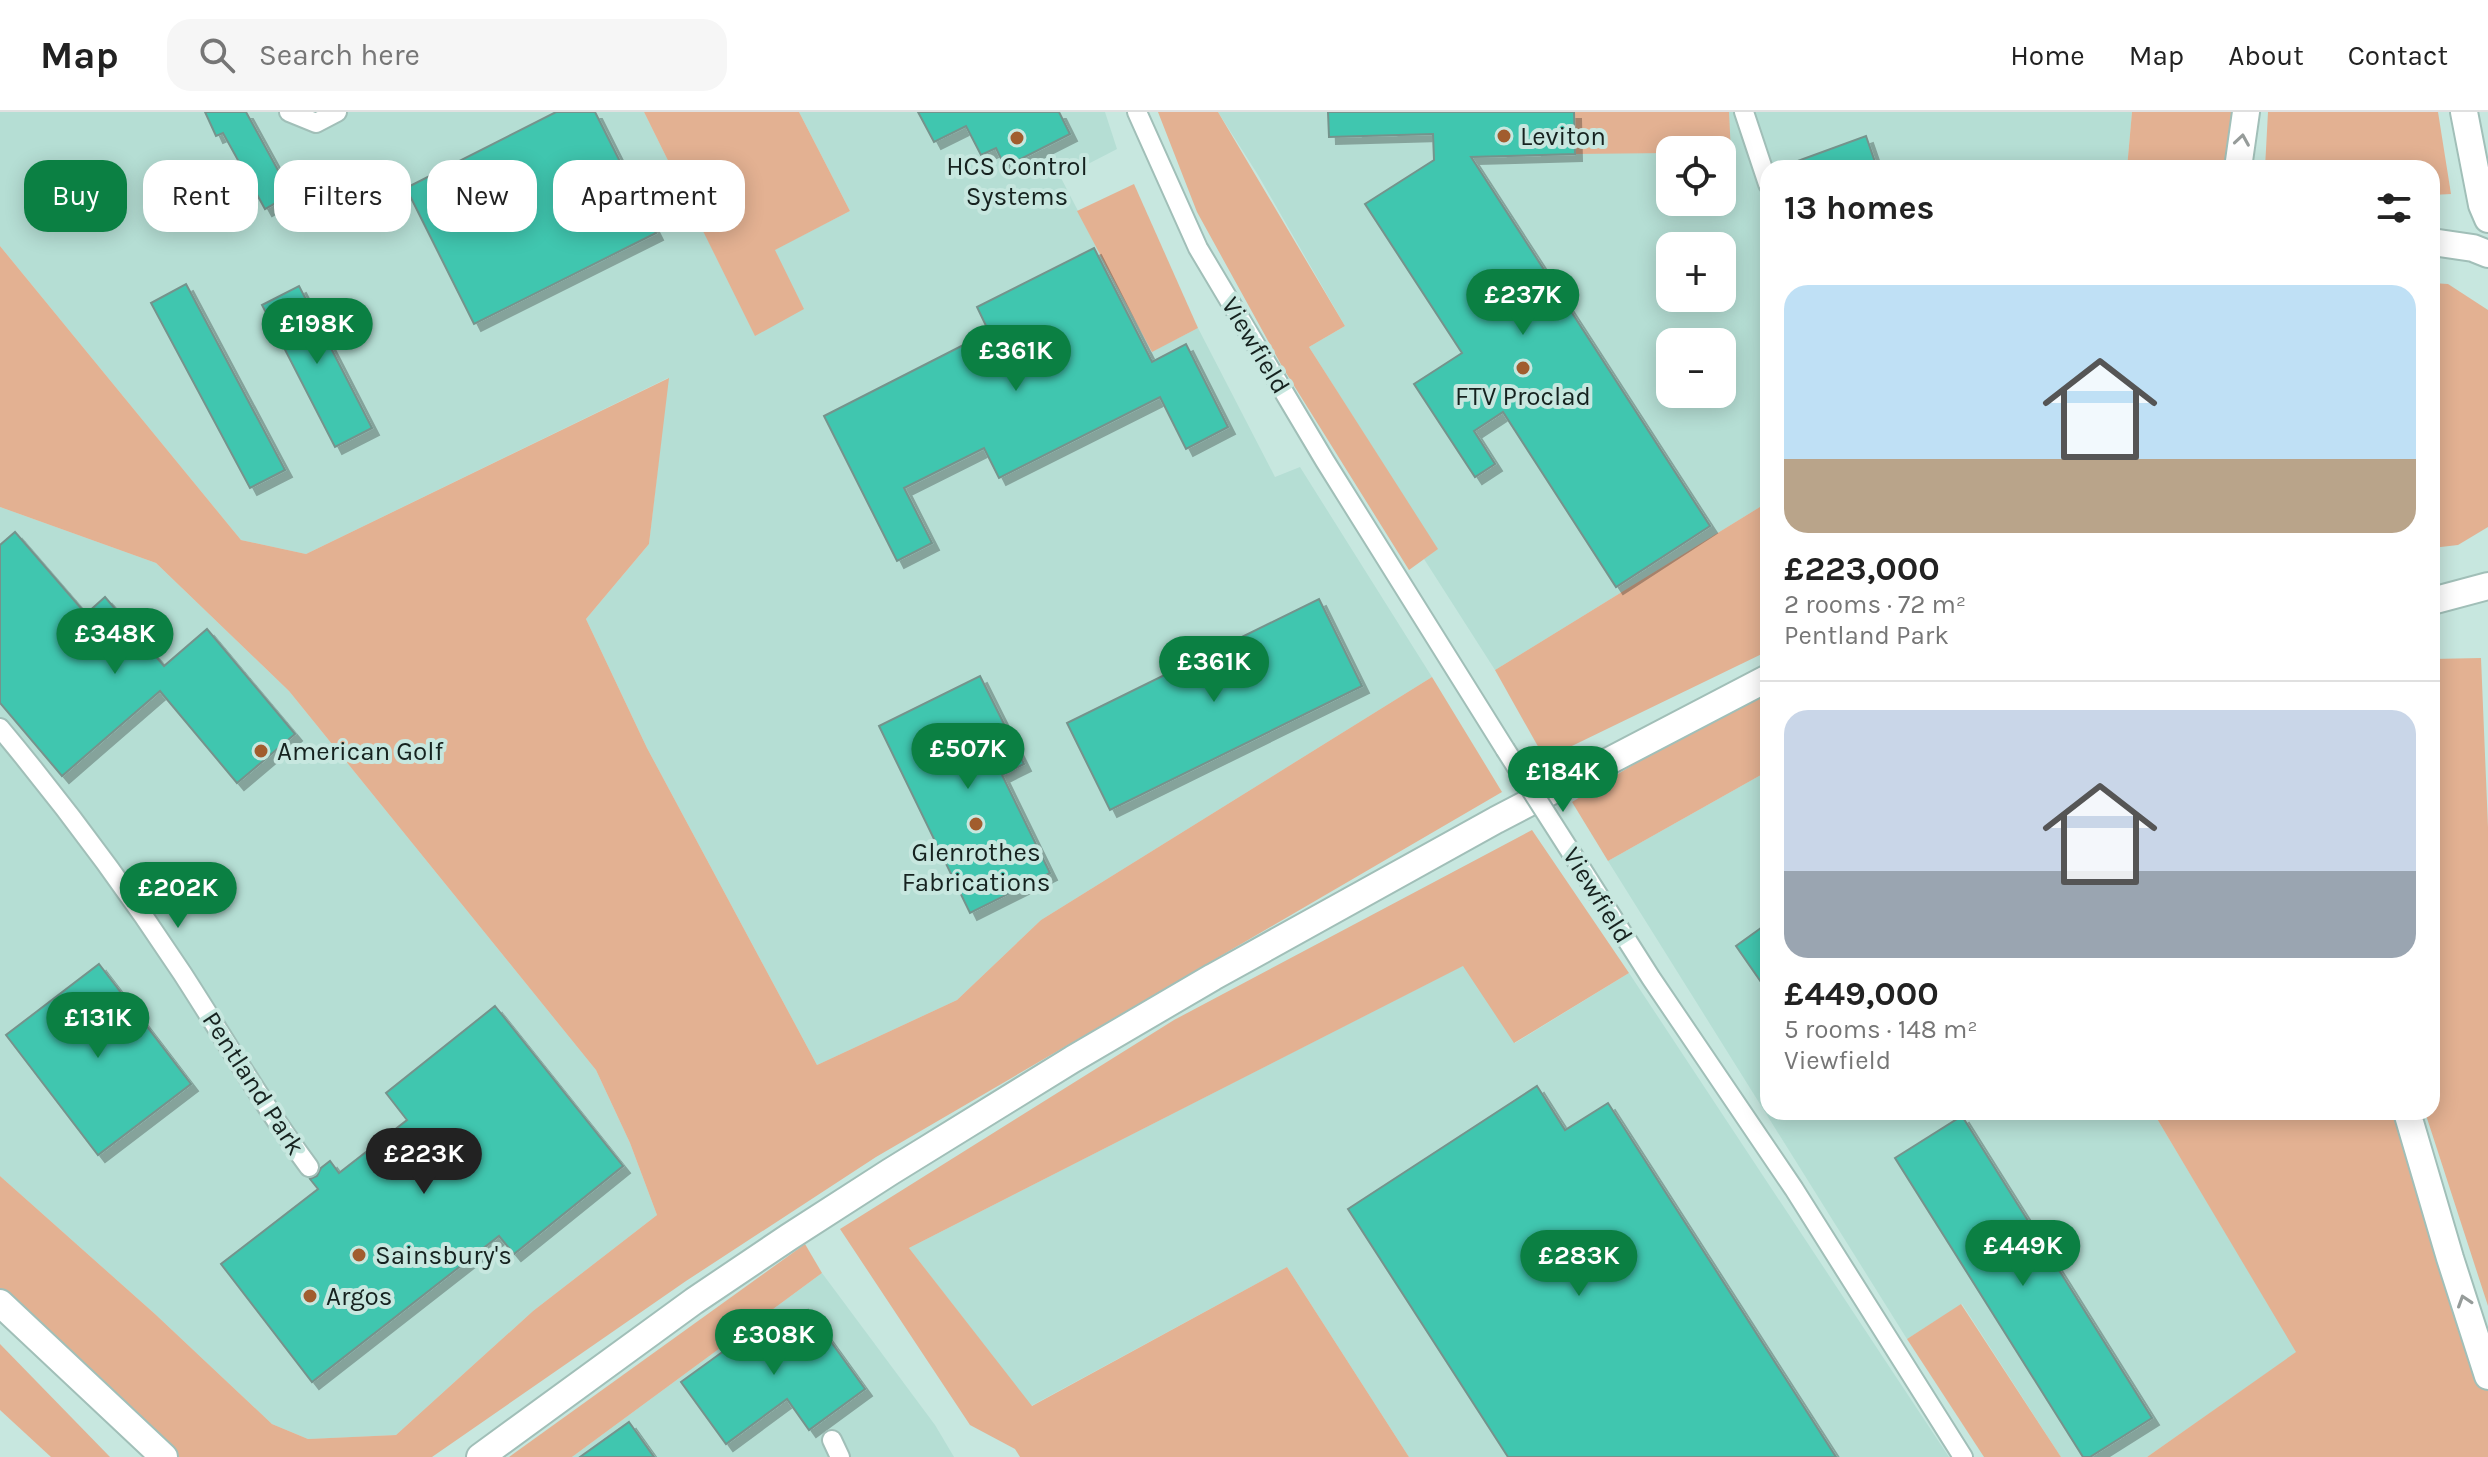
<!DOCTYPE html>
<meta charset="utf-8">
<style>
body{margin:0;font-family:Karla,sans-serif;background:#f6f6f6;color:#222;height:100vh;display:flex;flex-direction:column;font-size:30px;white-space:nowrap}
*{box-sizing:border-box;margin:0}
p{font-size:26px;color:#767676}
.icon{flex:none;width:44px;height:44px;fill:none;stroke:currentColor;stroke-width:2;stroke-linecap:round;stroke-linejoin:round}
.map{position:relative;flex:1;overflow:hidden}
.details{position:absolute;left:1760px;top:48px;width:680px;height:960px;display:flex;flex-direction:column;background:#fff;border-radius:24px;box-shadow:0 4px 20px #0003}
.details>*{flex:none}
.banner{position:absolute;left:24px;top:48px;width:760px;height:72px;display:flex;gap:16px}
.tools{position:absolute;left:1656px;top:24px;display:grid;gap:16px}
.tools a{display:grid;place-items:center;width:80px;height:80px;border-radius:16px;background:#fff;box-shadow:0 4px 20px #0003;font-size:40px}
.price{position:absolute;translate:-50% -68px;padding:0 18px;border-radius:28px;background:#0b8043;color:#fff;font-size:26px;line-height:52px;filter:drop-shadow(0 2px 4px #0008)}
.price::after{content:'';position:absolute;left:50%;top:48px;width:24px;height:18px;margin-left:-12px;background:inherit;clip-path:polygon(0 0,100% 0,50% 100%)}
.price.on{background:#222;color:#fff}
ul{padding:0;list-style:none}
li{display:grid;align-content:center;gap:16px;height:424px;padding:0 24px}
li+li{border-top:2px solid #e0e0e0}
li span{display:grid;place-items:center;height:248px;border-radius:24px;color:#555}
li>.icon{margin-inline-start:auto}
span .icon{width:144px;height:144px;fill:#fffc;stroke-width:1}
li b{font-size:34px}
h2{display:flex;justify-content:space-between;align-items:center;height:96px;padding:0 24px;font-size:34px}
.pill{padding:0 28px;border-radius:24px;background:#fff;box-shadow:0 4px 20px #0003;font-size:28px;line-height:72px}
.pill.on{background:#0b8043;color:#fff}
header{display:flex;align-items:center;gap:48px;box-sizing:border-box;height:112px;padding:0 40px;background:#fff;border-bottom:2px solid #e0e0e0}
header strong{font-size:38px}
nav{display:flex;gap:44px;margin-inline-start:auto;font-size:28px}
.search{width:560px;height:72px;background:#f6f6f6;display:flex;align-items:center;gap:20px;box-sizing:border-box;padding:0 28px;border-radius:24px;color:#767676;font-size:30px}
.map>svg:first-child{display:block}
</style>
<header>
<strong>Map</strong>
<div class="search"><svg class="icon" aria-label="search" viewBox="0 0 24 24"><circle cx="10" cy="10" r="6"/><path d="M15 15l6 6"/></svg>Search here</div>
<nav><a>Home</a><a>Map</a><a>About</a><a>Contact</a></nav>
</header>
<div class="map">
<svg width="2488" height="1345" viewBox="0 0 2488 1345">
<defs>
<filter id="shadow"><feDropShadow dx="7" dy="7" stdDeviation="0" flood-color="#0004"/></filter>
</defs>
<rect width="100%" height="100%" fill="#c7e7df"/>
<g fill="#b5ded4" fill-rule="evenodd">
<polygon points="0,0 644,0 755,223 774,138 850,99 799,0 1105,0 1117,37 1061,66 1151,240 1198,216 1275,365 1300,355 1432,565 1041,808 957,888 817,953 647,636 586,507 649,432 668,266 306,442 241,428 0,134"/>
<path d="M1218,0H2132L2127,56H1768V390L1495,558L1424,447L1437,437L1309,235L1345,214L1258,63ZM1670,38H1722V90H1670ZM1670,134H1722V186H1670ZM1670,230H1722V282H1670Z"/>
<polygon points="0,395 156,451 289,579 596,958 630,1031 657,1103 533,1199 396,1323 308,1327 272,1312 155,1202 0,1064"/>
<polygon points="1768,659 1768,1000 2153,1000 2297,1240 2147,1345 2061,1345 1962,1192 1907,1227 1608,749"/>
<polygon points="1464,853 1515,931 1629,861 1949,1345 1409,1345 1287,1155 1031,1294 909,1136"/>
<polygon points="822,1161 935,1313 954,1345 572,1345"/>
</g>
<g fill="#e3b192">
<polygon points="644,0 799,0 850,99 775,138 804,197 755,224"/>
<polygon points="1158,0 1218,0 1345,214 1309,235 1438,437 1409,458 1283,256 1197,100"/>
<polygon points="1574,0 1729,0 1731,41 1722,41 1722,38 1670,38 1670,41 1575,42"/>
<polygon points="2132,0 2246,0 2238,56 2127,56"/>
<polygon points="2268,0 2438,0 2451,82 2432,83 2432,56 2265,56"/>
<polygon points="1134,72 1198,216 1152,240 1077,99"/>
<polygon points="0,134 241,428 306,442 669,266 649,432 586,507 647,636 817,953 957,888 1041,808 1432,565 1502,680 876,1045 686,1169 432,1345 179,1345 0,1177 0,1064 155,1202 272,1312 308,1327 396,1323 533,1199 657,1103 630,1031 596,958 289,579 156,451 0,395"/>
<polygon points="2432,171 2448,172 2488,198 2488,415 2458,433 2432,436"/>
<polygon points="1768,390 1768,539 1545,647 1495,558"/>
<polygon points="2481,546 2488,715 2488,1194 2425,1000 2432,1000 2432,547"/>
<polygon points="1768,579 1768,659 1608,749 1572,690 1654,640"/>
<polygon points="1532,718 1629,861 1514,931 1463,854 909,1136 1032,1294 1287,1155 1409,1345 1020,1345 1015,1337 970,1313 840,1117 1174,908"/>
<polygon points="2153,1000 2407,1000 2488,1264 2488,1345 2147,1345 2296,1240"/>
<polygon points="805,1132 822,1161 572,1345 509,1345"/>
<polygon points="1961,1192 2061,1345 1984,1345 1907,1227"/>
<polygon points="0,1232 110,1345 51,1345 0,1298"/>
</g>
<g fill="#41c6af" stroke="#75938c" stroke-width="2" filter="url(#shadow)">
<polygon points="205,0 246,0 291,82 265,97 223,21 216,24"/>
<polygon points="556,0 595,0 656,121 474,212 406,76"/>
<polygon points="918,0 1059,0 1070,22 1005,55 996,36 981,43 966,14 934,30"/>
<polygon points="1328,0 1574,0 1575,42 1471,45 1710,414 1616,475 1503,300 1474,319 1495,352 1475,365 1414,272 1462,241 1365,92 1434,48 1433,22 1329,25"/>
<polygon points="1866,24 1877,56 1784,56 1784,54"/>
<polygon points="1094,136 1152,250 1186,232 1228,315 1186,337 1160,285 999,366 984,336 904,376 932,431 897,449 824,304 989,220 977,195"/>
<polygon points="186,172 285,358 250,376 151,191"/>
<polygon points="299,174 372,316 335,335 262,193"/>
<polygon points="15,420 86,502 105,485 164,554 207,517 295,622 237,671 160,579 62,664 0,591 0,433"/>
<polygon points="1319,487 1362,574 1110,698 1067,611"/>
<polygon points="980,564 1024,652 1002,663 1050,761 970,801 879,614"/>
<polygon points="1768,811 1768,880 1736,834"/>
<polygon points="99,852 191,972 98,1043 6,923"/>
<polygon points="495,894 623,1054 514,1142 499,1124 312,1270 221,1152 318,1077 310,1067 317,1064 321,1056 330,1049 339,1061 407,1008 386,981"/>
<polygon points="1537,974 1565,1018 1608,991 1836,1345 1508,1345 1348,1097"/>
<polygon points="1962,1004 2152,1306 2090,1345 2083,1345 1895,1046"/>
<polygon points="808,1198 865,1277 809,1318 787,1287 726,1332 681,1270 779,1199 788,1212"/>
<polygon points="629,1310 654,1345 580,1345"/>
</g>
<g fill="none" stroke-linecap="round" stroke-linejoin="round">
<g stroke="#a1bfb8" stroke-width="22">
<g id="street">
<polyline points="289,0 316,11 337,0"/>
<polyline points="1137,0 1198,136 1325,349 1505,637"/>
<polyline points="1744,0 1768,72"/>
<path d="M0,616C66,695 126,776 182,861C224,926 263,993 309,1055"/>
<polyline points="1574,745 1651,866 1794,1077 1963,1345"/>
<polyline points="832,1328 840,1345"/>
</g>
</g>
<g stroke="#a1bfb8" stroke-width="30">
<g id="secondary">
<polyline points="2464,0 2482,93 2488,107"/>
<polyline points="2238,56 2246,0"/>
<polyline points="2432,130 2473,136 2488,142"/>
<polyline points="2432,489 2488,474"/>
<polyline points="2407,1000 2450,1146 2488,1264"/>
<polyline points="0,1191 164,1345"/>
<polyline points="480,1345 694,1189 789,1125 890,1060 1073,947 1213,865 1496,708 1768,566"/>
</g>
</g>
<use href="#street" stroke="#fff" stroke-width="18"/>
<use href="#secondary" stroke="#fff" stroke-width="26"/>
<g stroke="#a1bfb8" stroke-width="22" stroke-linecap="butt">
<polyline id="street-bridge" points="1505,637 1574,745"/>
</g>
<use href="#street-bridge" stroke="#fff" stroke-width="18"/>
</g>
<defs><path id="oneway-chevron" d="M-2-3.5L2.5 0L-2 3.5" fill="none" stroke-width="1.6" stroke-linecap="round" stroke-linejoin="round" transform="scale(2)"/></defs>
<g stroke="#969c9a">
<use href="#oneway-chevron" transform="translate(2242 28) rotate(-81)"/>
<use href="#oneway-chevron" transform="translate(2464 1189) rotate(-108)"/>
</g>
<g fill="#a15d2e" stroke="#c7e7df" stroke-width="3">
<circle cx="1504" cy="24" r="8"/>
<circle cx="1017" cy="26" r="8"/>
<circle cx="1523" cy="256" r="8"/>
<circle cx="261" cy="639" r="8"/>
<circle cx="976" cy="712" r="8"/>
<circle cx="359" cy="1143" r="8"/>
<circle cx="310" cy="1184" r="8"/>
</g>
<g text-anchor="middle" stroke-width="8" stroke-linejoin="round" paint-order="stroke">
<g font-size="26" fill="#16221f" stroke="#c7e7df" text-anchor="start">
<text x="1520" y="33">Leviton</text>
<text x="1017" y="63" text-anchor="middle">HCS Control<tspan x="1017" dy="30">Systems</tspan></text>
<text x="1523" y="293" text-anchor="middle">FTV Proclad</text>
<text x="277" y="648">American Golf</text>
<text x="976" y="749" text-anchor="middle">Glenrothes<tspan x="976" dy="30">Fabrications</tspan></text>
<text x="375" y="1152">Sainsbury's</text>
<text x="326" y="1193">Argos</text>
</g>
<g font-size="26" fill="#16221f" stroke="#c7e7df">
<text transform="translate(1256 233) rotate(59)" y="9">Viewfield</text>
<text transform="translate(1598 783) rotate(58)" y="9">Viewfield</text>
<text transform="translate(254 971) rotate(57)" y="9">Pentland Park</text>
</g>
</g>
</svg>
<div class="tools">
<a><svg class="icon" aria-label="locate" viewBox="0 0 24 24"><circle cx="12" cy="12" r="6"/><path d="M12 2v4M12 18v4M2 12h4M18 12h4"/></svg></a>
<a>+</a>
<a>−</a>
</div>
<b class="price" style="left:1523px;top:225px">£237K</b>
<b class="price" style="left:317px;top:254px">£198K</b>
<b class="price" style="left:1016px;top:281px">£361K</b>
<b class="price" style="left:115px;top:564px">£348K</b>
<b class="price" style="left:1214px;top:592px">£361K</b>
<b class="price" style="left:968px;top:679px">£507K</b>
<b class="price" style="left:1563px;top:702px">£184K</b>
<b class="price" style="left:178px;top:818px">£202K</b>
<b class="price" style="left:98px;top:948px">£131K</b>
<b class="price on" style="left:424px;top:1084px">£223K</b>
<b class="price" style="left:2023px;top:1176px">£449K</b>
<b class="price" style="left:1579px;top:1186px">£283K</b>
<b class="price" style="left:774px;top:1265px">£308K</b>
<div class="banner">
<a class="pill on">Buy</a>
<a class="pill">Rent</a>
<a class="pill">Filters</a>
<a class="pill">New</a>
<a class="pill">Apartment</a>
</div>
<section class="details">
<h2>13 homes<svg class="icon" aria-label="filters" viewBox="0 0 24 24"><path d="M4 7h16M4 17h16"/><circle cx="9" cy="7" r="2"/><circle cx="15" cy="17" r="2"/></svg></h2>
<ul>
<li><span style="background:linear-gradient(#bfe0f5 70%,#b9a48a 0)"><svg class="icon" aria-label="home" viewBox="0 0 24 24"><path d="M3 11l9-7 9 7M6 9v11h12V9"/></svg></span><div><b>£223,000</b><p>2 rooms · 72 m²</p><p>Pentland Park</p></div></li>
<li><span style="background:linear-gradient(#c9d6e8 65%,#9aa5b1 0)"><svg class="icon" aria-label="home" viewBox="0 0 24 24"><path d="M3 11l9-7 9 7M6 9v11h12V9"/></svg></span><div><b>£449,000</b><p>5 rooms · 148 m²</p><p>Viewfield</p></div></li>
</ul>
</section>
</div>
